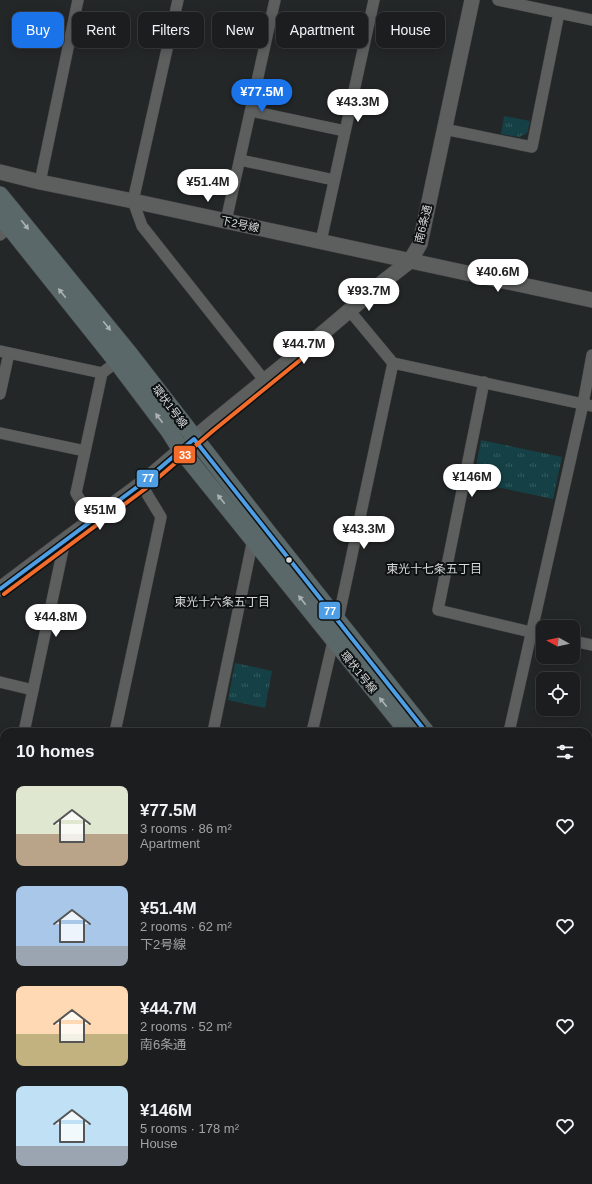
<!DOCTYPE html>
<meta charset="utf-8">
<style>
body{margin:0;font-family:Arial,"Noto Sans JP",sans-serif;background:#282a2b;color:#f1f3f6;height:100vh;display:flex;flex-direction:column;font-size:15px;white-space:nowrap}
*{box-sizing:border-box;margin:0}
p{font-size:13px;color:#a0a2a4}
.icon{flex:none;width:22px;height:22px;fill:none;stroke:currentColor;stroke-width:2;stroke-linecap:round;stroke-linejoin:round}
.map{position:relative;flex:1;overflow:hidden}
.panel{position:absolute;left:0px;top:728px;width:592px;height:456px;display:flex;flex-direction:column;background:#1b1d1e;border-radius:12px 12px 0 0;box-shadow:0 2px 10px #0003,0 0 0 1px #393b3c}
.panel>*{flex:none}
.guide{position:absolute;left:12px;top:12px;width:568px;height:36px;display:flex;gap:8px}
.needle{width:26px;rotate:278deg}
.controls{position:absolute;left:536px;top:620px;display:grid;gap:8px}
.controls a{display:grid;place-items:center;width:44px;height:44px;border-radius:8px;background:#1b1d1e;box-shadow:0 2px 10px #0003,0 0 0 1px #393b3c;font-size:20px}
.price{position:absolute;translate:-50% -34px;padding:0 9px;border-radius:14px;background:#fff;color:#222;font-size:13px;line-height:26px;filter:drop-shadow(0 1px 2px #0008)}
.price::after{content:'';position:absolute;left:50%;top:24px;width:12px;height:9px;margin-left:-6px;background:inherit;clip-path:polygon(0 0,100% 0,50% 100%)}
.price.on{background:#1a73e8;color:#fff}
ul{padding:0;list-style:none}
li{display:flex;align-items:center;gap:12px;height:100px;padding:0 16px}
li span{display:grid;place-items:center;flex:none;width:112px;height:80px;border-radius:8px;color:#555}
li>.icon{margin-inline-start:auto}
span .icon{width:48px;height:48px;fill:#fffc;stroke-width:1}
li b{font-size:17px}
h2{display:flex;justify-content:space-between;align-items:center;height:48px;padding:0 16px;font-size:17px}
.pill{padding:0 14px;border-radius:8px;background:#1b1d1e;box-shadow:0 2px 10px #0003,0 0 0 1px #393b3c;font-size:14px;line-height:36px}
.pill.on{background:#1a73e8;color:#fff}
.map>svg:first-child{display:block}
</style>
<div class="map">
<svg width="592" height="1184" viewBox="0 0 592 1184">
<defs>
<pattern id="park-tufts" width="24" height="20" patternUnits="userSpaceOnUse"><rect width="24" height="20" fill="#154146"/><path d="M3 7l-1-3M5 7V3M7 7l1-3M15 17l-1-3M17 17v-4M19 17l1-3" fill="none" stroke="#365c60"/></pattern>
</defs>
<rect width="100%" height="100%" fill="#242728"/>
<g fill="url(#park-tufts)">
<polygon points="504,116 530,121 527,133 519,137 501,134"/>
<polygon points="481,440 562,457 553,499 473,482"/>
<polygon points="235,663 272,671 265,708 228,700"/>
</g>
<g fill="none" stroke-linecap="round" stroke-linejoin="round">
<polyline stroke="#0b5860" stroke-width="3.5" points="176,1184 177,1180"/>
<g stroke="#424445" stroke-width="12">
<g id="street">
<polyline points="178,0 133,201 142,226 264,380"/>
<polyline points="498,0 592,20"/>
<polyline points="251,111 345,131"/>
<polyline points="444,129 532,147 559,13"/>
<polyline points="240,160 334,180"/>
<polyline points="40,182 78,0"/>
<polyline points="226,221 275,0"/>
<polyline points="0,235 10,227"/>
<polyline points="321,241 374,0"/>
<polyline points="349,310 393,363 592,406"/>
<polyline points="0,351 102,373"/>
<polyline points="484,382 438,610 543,635"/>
<polyline points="0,394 9,353"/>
<polyline points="0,433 85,451"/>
<polyline points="92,520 76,493 102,373 122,358"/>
<polyline points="573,641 592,645"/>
<polyline points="0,682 33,690"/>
<polyline points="24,732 65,540"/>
<polyline points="115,732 161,517 141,484"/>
<polyline points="213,732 253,539 254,538"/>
<polyline points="312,732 338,620 393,363"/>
<polyline points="509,732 583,404 592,355"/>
<polyline points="0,807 4,788"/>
<polyline points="588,825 592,806"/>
<polyline points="588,884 592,884"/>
<polyline points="588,899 592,904"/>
<polyline points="0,954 4,955"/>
<polyline points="588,993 592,999"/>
<polyline points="0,1140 4,1141"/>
<polyline points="16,1184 17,1180"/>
<polyline points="112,1184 113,1180"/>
<polyline points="210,1184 211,1180"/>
<polyline points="308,1184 309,1180"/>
<polyline points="402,1184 403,1180"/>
<polyline points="505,1184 506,1180"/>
</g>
</g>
<g stroke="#424445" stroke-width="16">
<g id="secondary">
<polyline points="0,172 40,182 133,201 592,300"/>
<polyline points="0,589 65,540 141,484 210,425 311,343 383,282 410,261 420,244 472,0"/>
<polyline points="0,764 4,765"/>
</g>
</g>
<g stroke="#424445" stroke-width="18">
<g id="primary">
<polyline points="0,195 128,352 266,530 426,732"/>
<polyline points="0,215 117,362 169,431 181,450 408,732"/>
<polyline points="588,935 592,940"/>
<polyline points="588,958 592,963"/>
</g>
</g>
<use href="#street" stroke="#5d5f5f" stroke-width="11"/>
<use href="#secondary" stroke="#5d5f5f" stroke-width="15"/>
<use href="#primary" stroke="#5a6869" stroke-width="17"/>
<g stroke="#0e1111" stroke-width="7">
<polyline id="bus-1" points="0,589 141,484 194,439 426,732"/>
</g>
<g stroke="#0e1111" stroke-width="7">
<polyline id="bus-2" points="4,594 145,489 214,430 315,348"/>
</g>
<use href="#bus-1" stroke="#4d9ee5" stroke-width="4"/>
<use href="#bus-2" stroke="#f36c2b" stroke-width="4"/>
</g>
<defs><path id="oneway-solid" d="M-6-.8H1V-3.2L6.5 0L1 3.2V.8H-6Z"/></defs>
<g fill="#abb2b3">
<use href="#oneway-solid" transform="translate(25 225) rotate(51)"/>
<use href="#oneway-solid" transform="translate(62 293) rotate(-129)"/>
<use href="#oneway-solid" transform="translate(107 326) rotate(51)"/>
<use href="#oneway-solid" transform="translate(159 418) rotate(-127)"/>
<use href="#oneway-solid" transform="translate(221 499) rotate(-129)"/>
<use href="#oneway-solid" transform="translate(302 600) rotate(-128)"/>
<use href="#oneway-solid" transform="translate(383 702) rotate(-129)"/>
</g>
<circle fill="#d7dadb" stroke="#0e1111" stroke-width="1.5" cx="289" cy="560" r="3.5"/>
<g text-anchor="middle" stroke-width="4" stroke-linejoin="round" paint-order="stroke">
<g font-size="11" fill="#d7dadb" stroke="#0e1111">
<text transform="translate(240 224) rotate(12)" y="4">下2号線</text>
<text transform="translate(423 224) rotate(-76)" y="4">南6条通</text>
<text transform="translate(170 406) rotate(53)" y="4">環状1号線</text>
<text transform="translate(359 672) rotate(51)" y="4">環状1号線</text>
</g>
<g font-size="12" fill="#d7dadb" stroke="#0e1111">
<text x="434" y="573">東光十七条五丁目</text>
<text x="222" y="606">東光十六条五丁目</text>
</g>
</g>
<g stroke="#0e1111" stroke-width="1.5">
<rect x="173" y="445" width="23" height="19" rx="4" fill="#f36c2b"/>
<rect x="136" y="469" width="23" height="19" rx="4" fill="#4d9ee5"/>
<rect x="318" y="601" width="23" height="19" rx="4" fill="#4d9ee5"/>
</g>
<g font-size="11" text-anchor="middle" font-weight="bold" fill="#fff">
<text x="185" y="459">33</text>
<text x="148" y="482">77</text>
<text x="330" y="615">77</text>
</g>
</svg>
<div class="controls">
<a><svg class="needle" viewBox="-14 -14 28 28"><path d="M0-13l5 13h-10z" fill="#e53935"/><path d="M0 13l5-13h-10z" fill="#a0a2a4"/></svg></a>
<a><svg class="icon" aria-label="locate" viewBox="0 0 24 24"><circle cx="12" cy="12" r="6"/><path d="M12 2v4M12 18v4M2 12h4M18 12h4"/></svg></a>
</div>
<b class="price on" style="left:262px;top:113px">¥77.5M</b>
<b class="price" style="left:358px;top:123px">¥43.3M</b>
<b class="price" style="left:208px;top:203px">¥51.4M</b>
<b class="price" style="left:498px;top:293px">¥40.6M</b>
<b class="price" style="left:369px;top:312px">¥93.7M</b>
<b class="price" style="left:304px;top:365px">¥44.7M</b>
<b class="price" style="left:472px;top:498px">¥146M</b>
<b class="price" style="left:100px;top:531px">¥51M</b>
<b class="price" style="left:364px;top:550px">¥43.3M</b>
<b class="price" style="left:56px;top:638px">¥44.8M</b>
<div class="guide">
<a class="pill on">Buy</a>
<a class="pill">Rent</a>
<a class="pill">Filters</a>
<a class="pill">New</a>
<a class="pill">Apartment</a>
<a class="pill">House</a>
</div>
<section class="panel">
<h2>10 homes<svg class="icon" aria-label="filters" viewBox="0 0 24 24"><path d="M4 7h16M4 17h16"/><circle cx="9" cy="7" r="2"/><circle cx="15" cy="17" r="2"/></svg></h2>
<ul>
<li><span style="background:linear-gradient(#dfe7d0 60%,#b9a48a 0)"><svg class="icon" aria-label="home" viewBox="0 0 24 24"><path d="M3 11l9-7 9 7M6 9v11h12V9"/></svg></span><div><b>¥77.5M</b><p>3 rooms · 86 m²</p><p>Apartment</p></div><svg class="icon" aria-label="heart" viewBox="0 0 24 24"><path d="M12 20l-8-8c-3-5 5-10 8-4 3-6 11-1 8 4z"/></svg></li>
<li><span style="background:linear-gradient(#a9c7e8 75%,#9aa5b1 0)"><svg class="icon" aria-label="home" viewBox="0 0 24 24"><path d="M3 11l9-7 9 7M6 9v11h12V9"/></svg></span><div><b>¥51.4M</b><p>2 rooms · 62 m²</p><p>下2号線</p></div><svg class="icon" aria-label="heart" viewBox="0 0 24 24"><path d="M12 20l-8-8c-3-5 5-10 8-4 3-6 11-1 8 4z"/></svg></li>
<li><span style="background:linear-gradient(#ffd9b3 60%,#c2b280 0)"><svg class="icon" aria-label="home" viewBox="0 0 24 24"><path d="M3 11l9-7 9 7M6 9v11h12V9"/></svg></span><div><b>¥44.7M</b><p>2 rooms · 52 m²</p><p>南6条通</p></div><svg class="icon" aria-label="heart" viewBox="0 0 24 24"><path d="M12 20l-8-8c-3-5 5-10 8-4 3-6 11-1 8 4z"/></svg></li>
<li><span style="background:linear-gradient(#bfe0f5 75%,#9aa5b1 0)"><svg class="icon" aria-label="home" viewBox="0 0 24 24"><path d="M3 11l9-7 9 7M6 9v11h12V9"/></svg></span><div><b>¥146M</b><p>5 rooms · 178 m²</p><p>House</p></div><svg class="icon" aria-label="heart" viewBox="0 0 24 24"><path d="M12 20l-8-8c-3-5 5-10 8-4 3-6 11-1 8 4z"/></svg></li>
</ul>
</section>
</div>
